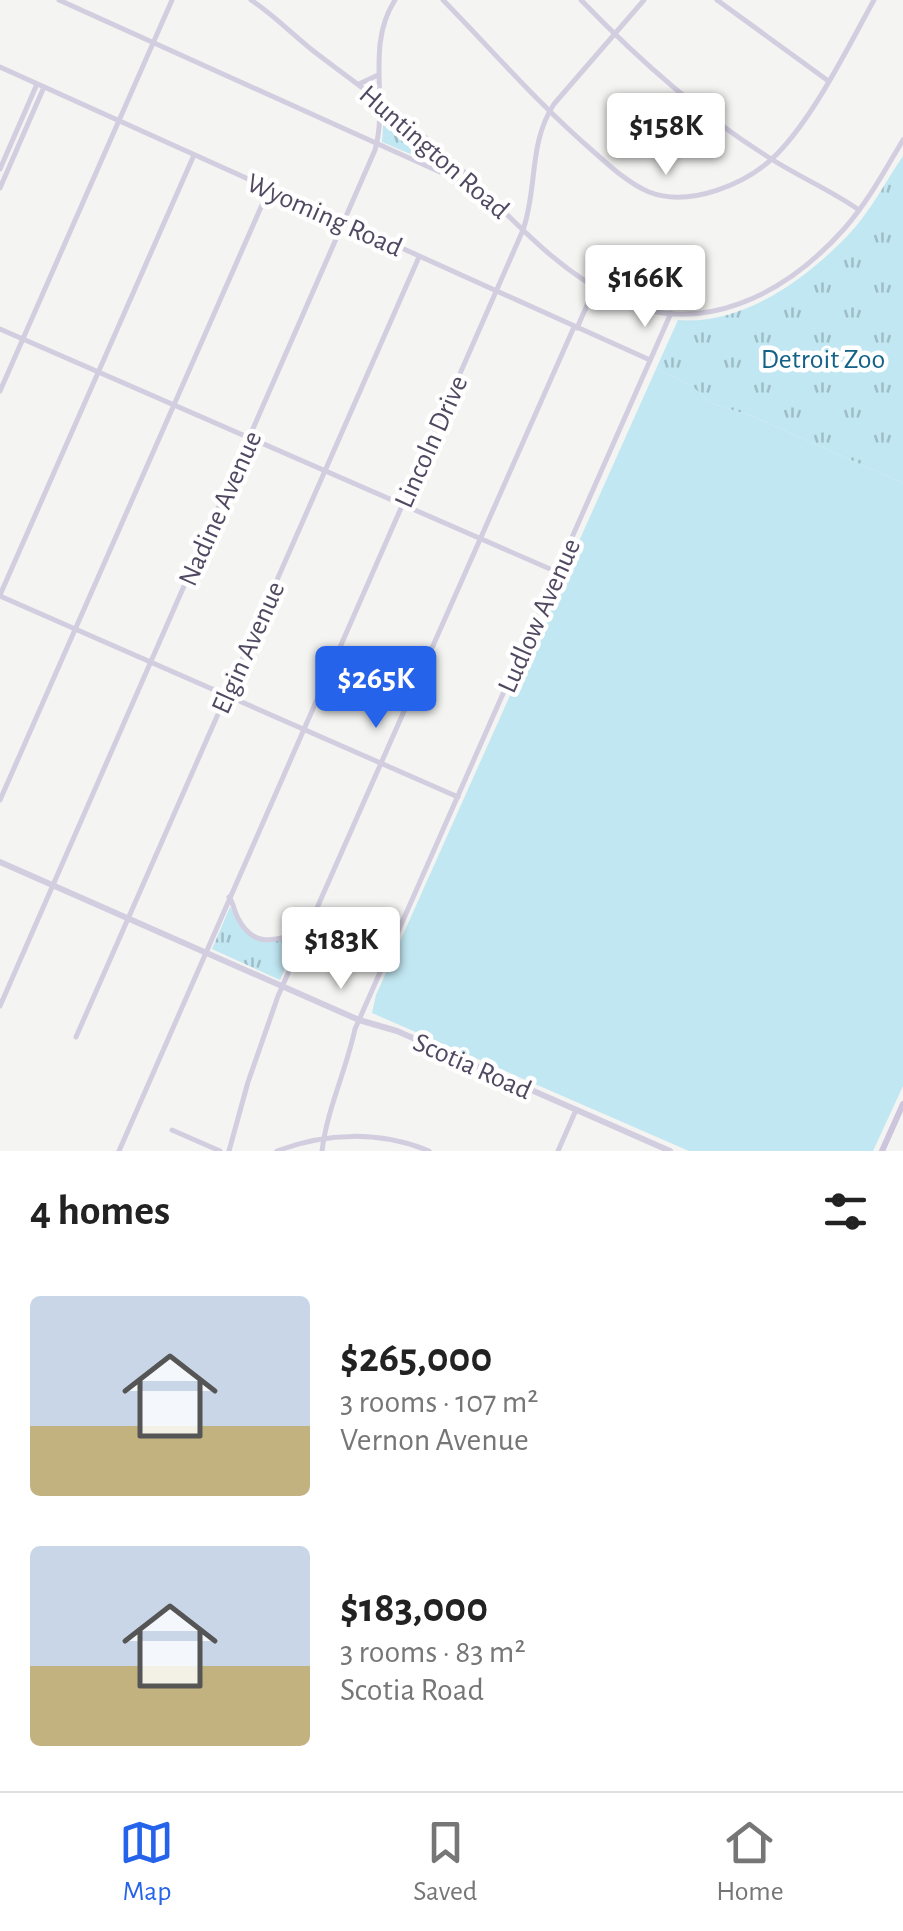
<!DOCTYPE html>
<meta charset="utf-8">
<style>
body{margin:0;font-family:"Alegreya Sans",sans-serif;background:#f2f2f2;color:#222;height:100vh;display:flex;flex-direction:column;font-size:38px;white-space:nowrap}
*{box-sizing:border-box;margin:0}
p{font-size:32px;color:#767676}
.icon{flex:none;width:55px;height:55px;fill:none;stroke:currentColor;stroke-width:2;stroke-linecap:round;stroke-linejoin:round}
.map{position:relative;height:1151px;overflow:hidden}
.side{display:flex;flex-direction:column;background:#fff;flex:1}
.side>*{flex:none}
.price{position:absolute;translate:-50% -85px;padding:0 22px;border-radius:10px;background:#fff;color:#222;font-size:32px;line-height:65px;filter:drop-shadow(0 2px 5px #0008)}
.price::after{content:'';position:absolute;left:50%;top:60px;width:30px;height:22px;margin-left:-15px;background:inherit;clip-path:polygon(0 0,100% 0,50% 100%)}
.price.active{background:#2563eb;color:#fff}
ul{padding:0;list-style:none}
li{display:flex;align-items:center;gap:30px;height:250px;padding:0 30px}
li span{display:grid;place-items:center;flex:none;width:280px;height:200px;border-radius:10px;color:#555}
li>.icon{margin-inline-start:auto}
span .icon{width:120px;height:120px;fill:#fffc;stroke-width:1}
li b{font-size:42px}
h2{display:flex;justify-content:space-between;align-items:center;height:120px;padding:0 30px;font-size:42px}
.tabs{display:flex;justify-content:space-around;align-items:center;height:140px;border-top:2px solid #e0e0e0;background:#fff;font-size:28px;color:#767676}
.tabs a{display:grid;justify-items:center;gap:5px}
.tabs .active{color:#2563eb}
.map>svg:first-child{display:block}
</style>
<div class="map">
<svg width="903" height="1151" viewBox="0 0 903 1151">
<defs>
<pattern id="park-tufts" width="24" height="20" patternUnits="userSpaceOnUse" patternTransform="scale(2.5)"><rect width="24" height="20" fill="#c1e7f2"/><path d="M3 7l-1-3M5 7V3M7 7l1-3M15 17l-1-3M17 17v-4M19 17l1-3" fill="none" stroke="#9fbdc7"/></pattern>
</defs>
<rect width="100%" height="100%" fill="#f4f4f2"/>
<polygon fill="#c1e7f2" points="656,369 691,385 711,403 752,416 903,483 903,1086 873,1151 689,1151 372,1013 376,995"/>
<g fill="url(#park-tufts)">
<polygon points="388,111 450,163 455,168 453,172 382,142 384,113"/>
<path d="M903,156V483L752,416L711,403L691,385L656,369L678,320C743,326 808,278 851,232C871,210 886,181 903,156Z"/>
<path d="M230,907C254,940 258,945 299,937L280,980L212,949Z"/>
</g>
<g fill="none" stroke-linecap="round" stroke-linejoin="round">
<g stroke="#d3cedf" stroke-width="5">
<polyline points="59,0 460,181 472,180"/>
<path d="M251,0C274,15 294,36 316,53C366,91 418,128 464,172C511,217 555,269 615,298C700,340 786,294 844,229C868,202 885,170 903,140"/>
<path d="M443,0C493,51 539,105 594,152C610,166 629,184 649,192C689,208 747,184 776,155C814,117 848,47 874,0"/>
<path d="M581,0C637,58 697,112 765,155C795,175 829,189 859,210"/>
<polyline points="717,0 827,80"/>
<polyline points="0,67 650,360"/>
<polyline points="359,84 378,75"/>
<polyline points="0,169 37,84"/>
<polyline points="0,188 44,87"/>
<polyline points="577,328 595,287"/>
<polyline points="0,329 557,572"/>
<polyline points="0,391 172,0"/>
<polyline points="0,595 194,155"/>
<polyline points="0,596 458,797"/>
<polyline points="0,800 269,189"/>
<path d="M229,897C234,904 234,912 239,920C257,953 282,936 308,931"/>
<path d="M0,1006L375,150C389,100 365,47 395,0"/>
<polyline points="76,1037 419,257"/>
<polyline points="172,1130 220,1151"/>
<path d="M119,1151L523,230C538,187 528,144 554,104L644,0"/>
<polyline points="229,1151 248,1082 278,996 574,327"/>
<path d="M277,1151C326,1132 380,1131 429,1151"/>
<path d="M322,1151C327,1109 346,1071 355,1029L671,313"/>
<polyline points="558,1151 576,1110"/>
</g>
<polyline stroke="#d3cedf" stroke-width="6" points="0,862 359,1020 397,1031 670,1151"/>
<polyline stroke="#ccc5db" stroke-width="6" points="882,1151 903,1104"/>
</g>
<g text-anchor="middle" stroke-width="9" stroke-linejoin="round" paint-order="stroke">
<g font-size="28" fill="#504961" stroke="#fff">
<text transform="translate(435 151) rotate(41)" y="10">Huntington Road</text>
<text transform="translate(325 214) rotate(24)" y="10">Wyoming Road</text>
<text transform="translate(430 441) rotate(-66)" y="10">Lincoln Drive</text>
<text transform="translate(219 508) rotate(-66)" y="10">Nadine Avenue</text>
<text transform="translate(538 615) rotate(-66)" y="10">Ludlow Avenue</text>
<text transform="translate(247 647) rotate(-66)" y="10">Elgin Avenue</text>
<text transform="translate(473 1065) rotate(24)" y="10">Scotia Road</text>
</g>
<g font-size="28" fill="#146288" stroke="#fff">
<text x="823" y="368">Detroit Zoo</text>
</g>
</g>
</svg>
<b class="price" style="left:666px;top:178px">$158K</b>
<b class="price" style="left:645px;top:330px">$166K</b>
<b class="price active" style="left:376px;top:731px">$265K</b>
<b class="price" style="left:341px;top:992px">$183K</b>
</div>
<section class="side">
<h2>4 homes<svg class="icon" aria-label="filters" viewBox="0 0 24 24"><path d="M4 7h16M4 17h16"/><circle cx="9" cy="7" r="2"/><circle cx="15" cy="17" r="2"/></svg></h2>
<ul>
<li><span style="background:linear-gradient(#c9d6e8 65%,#c2b280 0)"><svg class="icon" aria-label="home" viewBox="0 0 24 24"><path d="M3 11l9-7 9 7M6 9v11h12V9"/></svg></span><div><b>$265,000</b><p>3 rooms · 107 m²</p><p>Vernon Avenue</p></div></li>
<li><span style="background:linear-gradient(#c9d6e8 60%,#c2b280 0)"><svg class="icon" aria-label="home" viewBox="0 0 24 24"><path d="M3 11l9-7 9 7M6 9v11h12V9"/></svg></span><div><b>$183,000</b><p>3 rooms · 83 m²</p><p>Scotia Road</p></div></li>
</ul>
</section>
<nav class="tabs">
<a class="active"><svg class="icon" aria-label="map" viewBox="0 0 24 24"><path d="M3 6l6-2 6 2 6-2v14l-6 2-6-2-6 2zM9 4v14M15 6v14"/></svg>Map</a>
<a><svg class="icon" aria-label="saved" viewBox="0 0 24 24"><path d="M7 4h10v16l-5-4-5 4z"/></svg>Saved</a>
<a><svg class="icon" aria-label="home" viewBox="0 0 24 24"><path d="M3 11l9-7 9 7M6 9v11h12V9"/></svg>Home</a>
</nav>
